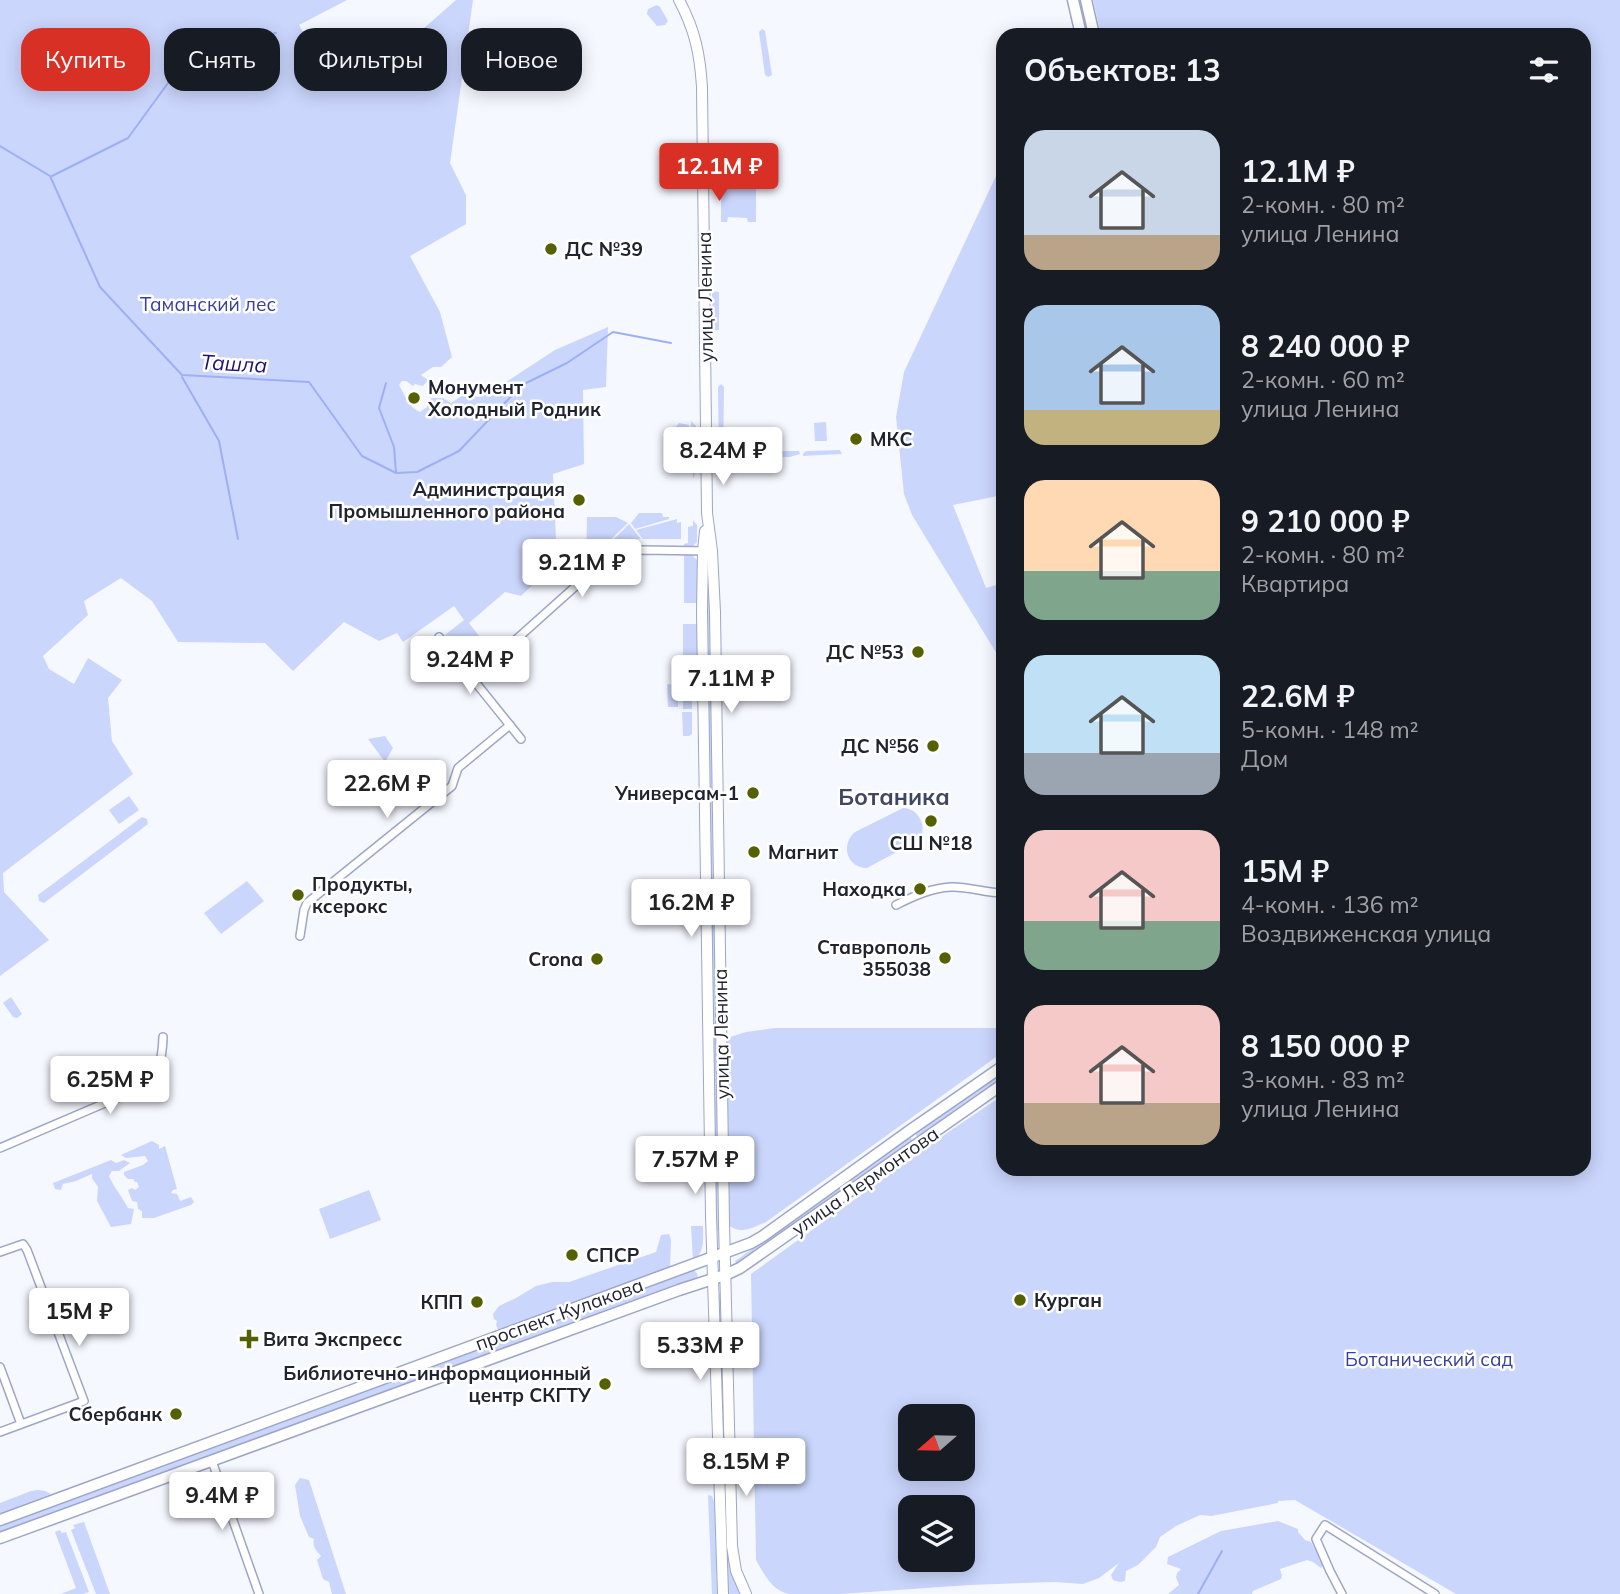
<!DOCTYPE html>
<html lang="ru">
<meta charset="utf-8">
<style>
body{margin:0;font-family:Mulish,sans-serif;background:#242831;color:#f1f3f6;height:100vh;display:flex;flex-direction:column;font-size:26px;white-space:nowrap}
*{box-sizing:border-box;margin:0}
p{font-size:23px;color:#9ea1a6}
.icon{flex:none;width:38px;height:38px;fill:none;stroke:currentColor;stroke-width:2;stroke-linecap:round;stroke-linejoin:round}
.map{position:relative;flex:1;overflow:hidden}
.sheet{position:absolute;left:996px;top:28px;width:595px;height:1148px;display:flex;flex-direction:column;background:#171b24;border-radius:21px;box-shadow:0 4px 18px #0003}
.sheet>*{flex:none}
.top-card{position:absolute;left:21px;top:28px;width:665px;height:63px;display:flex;gap:14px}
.needle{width:46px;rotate:250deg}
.buttons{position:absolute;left:898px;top:1404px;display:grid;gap:14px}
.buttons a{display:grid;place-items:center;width:77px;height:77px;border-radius:14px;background:#171b24;box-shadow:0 4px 18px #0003;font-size:35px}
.price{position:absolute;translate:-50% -60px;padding:0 16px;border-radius:7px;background:#fff;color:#222;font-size:23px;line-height:46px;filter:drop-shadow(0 2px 4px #0008)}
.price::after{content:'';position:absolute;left:50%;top:42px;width:21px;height:16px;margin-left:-10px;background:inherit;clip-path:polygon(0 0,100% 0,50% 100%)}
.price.active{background:#d93025;color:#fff}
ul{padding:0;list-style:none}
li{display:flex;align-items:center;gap:21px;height:175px;padding:0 28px}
li span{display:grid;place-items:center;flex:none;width:196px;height:140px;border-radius:21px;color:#555}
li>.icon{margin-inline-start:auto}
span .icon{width:84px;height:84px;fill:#fffc;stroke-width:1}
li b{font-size:30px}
h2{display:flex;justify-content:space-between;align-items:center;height:84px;padding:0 28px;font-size:30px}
.pill{padding:0 24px;border-radius:21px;background:#171b24;box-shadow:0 4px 18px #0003;font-size:24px;line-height:63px}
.pill.active{background:#d93025;color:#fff}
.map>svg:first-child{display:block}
</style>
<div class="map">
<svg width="1620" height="1594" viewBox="0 0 1620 1594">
<rect width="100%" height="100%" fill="#f6f8ff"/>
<g fill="#cbd6fd" fill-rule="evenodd">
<path d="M0,0H347L299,25L316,54L362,75L399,50L456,0H473L450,163L466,195V224L410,256L440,312L452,357L441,367H433L421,375L428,380L423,386L415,384L413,386L406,381H402L399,385C405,395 409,408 420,412L427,407V403L431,398H443L451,403L466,393L478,397L482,394L494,390L555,350L608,327L606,387L583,390L584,464L553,474L557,561L521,596L505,592L469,623L493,654L474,670L445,635L464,620L454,606L403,642L397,633L379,641L344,622L293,671L265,643L178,642L152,601L121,578L84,601L88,615L43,656L49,669L74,684L88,658L122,680L108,698L112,741L133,774L3,873L4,892L49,940L0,976Z"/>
<path d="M1093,0H1620V1594H1456L1295,1500L1278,1501V1503L1211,1516L1200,1515L1176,1526L1160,1537L1156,1547L1138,1565L1126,1571L1125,1581L1120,1582L1113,1580L1111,1575L1119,1563L1099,1578L1083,1584L1054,1582L969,1585L841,1594H789C772,1591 764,1574 756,1560L751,1274L947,1133L1003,1095V1169H1584V35H1101ZM910,1416H962V1468H910ZM910,1507H962V1559H910Z"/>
<polygon points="657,5 660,7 668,21 665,25 657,26 647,14 648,9"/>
<polygon points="762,29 765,31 772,75 768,77 765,75 759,32"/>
<polygon points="1003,161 1003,495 953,505 986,588 1003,583 1003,664 912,515 904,494 896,417 904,372"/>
<polygon points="744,177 756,178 756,222 748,222 747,218 728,217 727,222 721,222 721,182 744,181"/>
<polygon points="713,291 719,292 719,330 713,330 712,294"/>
<polygon points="721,384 724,387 723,456 719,456 718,387"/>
<polygon points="691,421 696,426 696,471 693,479"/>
<polygon points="826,422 827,441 815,441 814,423"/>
<path d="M679,423L689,425L687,463L685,467H679L677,462L668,463V454L673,453L671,452C670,441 670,432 679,423Z"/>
<polygon points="840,450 842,454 803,456 803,454 806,451"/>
<polygon points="748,451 799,451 800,454 790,457 745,457 744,452"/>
<polygon points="639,513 662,513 663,517 669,517 669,519 635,529 631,523"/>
<polygon points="587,517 616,517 628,523 586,563"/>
<polygon points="677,519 677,523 681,522 681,539 643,539 636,530"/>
<polygon points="693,520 697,525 697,542 692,547 684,548 684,544 688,543 688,527 693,526"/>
<polygon points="629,524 641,539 613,540"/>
<polygon points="684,555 692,555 697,560 697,603 684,603"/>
<polygon points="706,585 710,586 713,880 710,879"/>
<polygon points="683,624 698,624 698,675 683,676"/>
<polygon points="683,681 688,681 692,684 692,709 683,709"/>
<polygon points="667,684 678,685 678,707 668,707"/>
<polygon points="682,712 692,712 692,734 689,736 683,736"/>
<polygon points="385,736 393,748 385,762 368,739"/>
<polygon points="129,796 139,810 119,824 109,810"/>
<path d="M903,808C919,808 928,828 919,840L867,868C847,868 840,845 855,832Z"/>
<polygon points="142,817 147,819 148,824 44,903 39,901 38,895"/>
<polygon points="247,881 264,901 221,934 204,913"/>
<polygon points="711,896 715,896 718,1231 716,1231"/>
<polygon points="11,997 22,1014 17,1018 13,1017 3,1003"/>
<path d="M775,1028H1003V1052L766,1222C752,1228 742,1235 728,1225L727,1038L746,1032Z"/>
<polygon points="1003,1071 1003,1076 917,1137 915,1133"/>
<polygon points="910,1137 913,1141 738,1265 735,1261"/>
<polygon points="152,1141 159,1145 159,1149 165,1146 177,1189 173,1190 171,1193 177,1194 180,1201 191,1197 194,1202 191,1205 154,1218 142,1218 142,1211 138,1209 137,1202 132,1201 128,1190 132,1188 135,1190 139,1187 137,1182 135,1182 133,1179 128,1179 124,1175 124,1172 143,1165 148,1161 145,1156 126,1158 121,1155"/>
<path d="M111,1160L116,1163L124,1160L130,1163L119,1171H112L109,1176C114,1188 122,1196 128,1208L134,1209L131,1224L111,1227L97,1201L98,1187L92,1178V1174L76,1181L63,1184L61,1190L55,1189L53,1183Z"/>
<polygon points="369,1190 381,1220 330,1239 319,1209"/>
<path d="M691,1226H703C703,1240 705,1252 693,1261Z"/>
<polygon points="669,1234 671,1240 670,1270 500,1333 496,1325 497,1321 494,1319 493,1314 499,1306 516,1298 536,1286 552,1282 569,1282 656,1252 661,1235"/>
<polygon points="693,1270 696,1272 698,1276 695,1279 0,1532 0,1523"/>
<polygon points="718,1293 722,1294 729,1553 732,1572 742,1594 727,1594"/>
<path d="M300,1478L309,1480L346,1594H332L329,1582L323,1579L317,1560L321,1556C316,1551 312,1546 314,1539L309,1537L300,1516L295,1485Z"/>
<polygon points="38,1490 45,1491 51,1494 0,1513 0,1503 31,1491"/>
<polygon points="708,1495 712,1496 715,1505 717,1594 712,1594"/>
<polygon points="1278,1521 1298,1529 1298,1532 1305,1540 1311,1542 1324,1565 1321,1568 1313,1562 1307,1560 1280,1569 1282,1576 1281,1579 1253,1591 1252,1594 1168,1594 1179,1585 1176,1577 1177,1573 1181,1569 1167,1564 1168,1557 1221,1531"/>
<polygon points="84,1522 110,1594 96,1594 71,1530 75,1528 73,1525"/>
<polygon points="60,1530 62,1533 66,1532 89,1592 83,1594 61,1594 76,1588 55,1532"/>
</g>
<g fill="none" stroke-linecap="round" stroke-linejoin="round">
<g stroke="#9faff4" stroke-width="2">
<polyline points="0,146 50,176 100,287 182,375 309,382 362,456 396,473 417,472 459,451 522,385 567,363 613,332 671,343"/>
<polyline points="52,176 128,138 168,83 214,46 276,33"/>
<polyline points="182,377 219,441 238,539"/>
<polyline points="386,383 379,408 394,447 396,472"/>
<polyline points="1198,1594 1222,1551"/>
</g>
<g stroke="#9ea6c7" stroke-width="10">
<g id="minor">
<polyline points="439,637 521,739"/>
<polyline points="473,678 615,551 642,550 708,551"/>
<path d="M896,905C914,896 931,888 951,887C966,886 986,893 1003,893"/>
<polyline points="300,936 304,910 307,903 452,786 458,768 510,725"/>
<path d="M0,1148L133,1091C158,1073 162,1068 163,1037"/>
<polyline points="0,1252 23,1244 27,1250 84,1401 0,1432"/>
<polyline points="0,1367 21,1424"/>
<polyline points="212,1461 259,1594"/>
<polyline points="1342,1594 1330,1571 1316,1539 1325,1525 1435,1594"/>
</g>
</g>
<g stroke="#9ea6c7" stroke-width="12">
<g id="secondary">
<path d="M679,0C695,30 700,54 702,87L707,513L712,551L715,612L724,1223L732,1546L736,1571L746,1594"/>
<polyline points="705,531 703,551 702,612 711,1216 723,1594"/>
</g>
</g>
<g stroke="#9ea6c7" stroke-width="13">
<g id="primary">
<polyline points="1073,0 1081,35"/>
<polyline points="1086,0 1094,35"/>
<polyline points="0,1520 751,1243 763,1236 909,1131 1003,1066"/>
<polyline points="0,1538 679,1290 725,1275 740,1268 1003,1084"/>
</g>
</g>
<use href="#minor" stroke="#fff" stroke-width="7"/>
<use href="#secondary" stroke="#fff" stroke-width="10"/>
<use href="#primary" stroke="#fff" stroke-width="10"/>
</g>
<g fill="#556100" stroke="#fff" stroke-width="2.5">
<circle cx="551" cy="249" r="7"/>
<circle cx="414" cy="398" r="7"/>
<circle cx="856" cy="439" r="7"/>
<circle cx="579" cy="500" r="7"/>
<circle cx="918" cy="652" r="7"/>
<circle cx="933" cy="746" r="7"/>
<circle cx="753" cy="793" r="7"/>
<circle cx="931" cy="821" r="7"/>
<circle cx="754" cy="852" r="7"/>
<circle cx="920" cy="889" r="7"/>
<circle cx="298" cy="895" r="7"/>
<circle cx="945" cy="958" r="7"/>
<circle cx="597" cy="959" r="7"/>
<circle cx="572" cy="1255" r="7"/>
<circle cx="1020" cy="1300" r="7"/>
<circle cx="477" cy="1302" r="7"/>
<path d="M245.5 1328.5h7v7h7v7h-7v7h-7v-7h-7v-7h7z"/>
<circle cx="605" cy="1384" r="7"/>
<circle cx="176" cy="1414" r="7"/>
</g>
<g text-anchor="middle" stroke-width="5" stroke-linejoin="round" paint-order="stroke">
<g font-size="19" font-weight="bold" fill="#202330" stroke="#fff" text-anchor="end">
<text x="565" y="256" text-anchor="start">ДС №39</text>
<text x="428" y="394" text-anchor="start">Монумент<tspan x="428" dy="22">Холодный Родник</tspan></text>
<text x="870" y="446" text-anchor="start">МКС</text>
<text x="565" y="496">Администрация<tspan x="565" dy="22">Промышленного района</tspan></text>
<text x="904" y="659">ДС №53</text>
<text x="919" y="753">ДС №56</text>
<text x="739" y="800">Универсам-1</text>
<text x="931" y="850" text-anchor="middle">СШ №18</text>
<text x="768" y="859" text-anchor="start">Магнит</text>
<text x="312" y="891" text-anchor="start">Продукты,<tspan x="312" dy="22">ксерокс</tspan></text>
<text x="906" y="896">Находка</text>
<text x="931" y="954">Ставрополь<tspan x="931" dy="22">355038</tspan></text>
<text x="583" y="966">Crona</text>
<text x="586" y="1262" text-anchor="start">СПСР</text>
<text x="1034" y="1307" text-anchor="start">Курган</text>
<text x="463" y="1309">КПП</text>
<text x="263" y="1346" text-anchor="start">Вита Экспресс</text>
<text x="591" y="1380">Библиотечно-информационный<tspan x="591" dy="22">центр СКГТУ</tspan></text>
<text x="162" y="1421">Сбербанк</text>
</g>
<g font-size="19" fill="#202330" stroke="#fff">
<text transform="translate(705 297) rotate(-91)" y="7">улица Ленина</text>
<text transform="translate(721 1034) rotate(-91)" y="7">улица Ленина</text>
<text transform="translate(865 1181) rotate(-35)" y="7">улица Лермонтова</text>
<text transform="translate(559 1314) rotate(-20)" y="7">проспект Кулакова</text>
</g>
<g font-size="19" fill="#3740a1" stroke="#fff">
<text x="208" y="311">Таманский лес</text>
<text x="1429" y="1366">Ботанический сад</text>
</g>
<g font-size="21" font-style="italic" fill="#1a1375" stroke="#fff">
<text transform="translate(234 364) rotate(3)" y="7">Ташла</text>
</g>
<g font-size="23" font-weight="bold" fill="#404764" stroke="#fff">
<text x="894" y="805">Ботаника</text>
</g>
</g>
</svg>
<div class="buttons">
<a><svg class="needle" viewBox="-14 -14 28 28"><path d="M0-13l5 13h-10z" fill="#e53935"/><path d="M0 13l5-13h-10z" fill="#9ea1a6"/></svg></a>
<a><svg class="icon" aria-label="layers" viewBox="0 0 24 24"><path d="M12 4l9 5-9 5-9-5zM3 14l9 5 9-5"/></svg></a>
</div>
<b class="price active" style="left:719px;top:203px">12.1M ₽</b>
<b class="price" style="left:723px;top:487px">8.24M ₽</b>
<b class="price" style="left:582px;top:599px">9.21M ₽</b>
<b class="price" style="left:470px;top:696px">9.24M ₽</b>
<b class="price" style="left:731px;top:715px">7.11M ₽</b>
<b class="price" style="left:387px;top:820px">22.6M ₽</b>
<b class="price" style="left:691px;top:939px">16.2M ₽</b>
<b class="price" style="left:110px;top:1116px">6.25M ₽</b>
<b class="price" style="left:695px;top:1196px">7.57M ₽</b>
<b class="price" style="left:79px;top:1348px">15M ₽</b>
<b class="price" style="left:700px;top:1382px">5.33M ₽</b>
<b class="price" style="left:746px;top:1498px">8.15M ₽</b>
<b class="price" style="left:222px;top:1532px">9.4M ₽</b>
<div class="top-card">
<a class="pill active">Купить</a>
<a class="pill">Снять</a>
<a class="pill">Фильтры</a>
<a class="pill">Новое</a>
</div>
<section class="sheet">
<h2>Объектов: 13<svg class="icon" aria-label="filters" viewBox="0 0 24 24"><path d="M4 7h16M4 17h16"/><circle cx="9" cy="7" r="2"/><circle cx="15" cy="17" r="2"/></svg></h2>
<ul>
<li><span style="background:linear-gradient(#c9d6e8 75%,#b9a48a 0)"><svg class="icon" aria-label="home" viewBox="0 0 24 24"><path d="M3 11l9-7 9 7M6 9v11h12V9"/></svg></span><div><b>12.1M ₽</b><p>2-комн. · 80 m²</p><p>улица Ленина</p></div></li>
<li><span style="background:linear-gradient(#a9c7e8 75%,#c2b280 0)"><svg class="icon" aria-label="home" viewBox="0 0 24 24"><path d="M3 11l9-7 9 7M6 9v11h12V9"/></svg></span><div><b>8 240 000 ₽</b><p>2-комн. · 60 m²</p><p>улица Ленина</p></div></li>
<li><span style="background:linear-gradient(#ffd9b3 65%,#7fa58c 0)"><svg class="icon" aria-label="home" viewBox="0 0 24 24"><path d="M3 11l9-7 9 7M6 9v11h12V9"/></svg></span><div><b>9 210 000 ₽</b><p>2-комн. · 80 m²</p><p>Квартира</p></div></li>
<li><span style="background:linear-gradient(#bfe0f5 70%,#9aa5b1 0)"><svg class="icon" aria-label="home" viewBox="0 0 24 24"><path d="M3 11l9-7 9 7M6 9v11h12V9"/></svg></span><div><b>22.6M ₽</b><p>5-комн. · 148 m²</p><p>Дом</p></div></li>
<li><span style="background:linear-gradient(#f6c9c9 65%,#7fa58c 0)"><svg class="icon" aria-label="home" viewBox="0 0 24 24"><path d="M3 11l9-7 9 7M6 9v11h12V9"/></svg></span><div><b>15M ₽</b><p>4-комн. · 136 m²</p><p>Воздвиженская улица</p></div></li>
<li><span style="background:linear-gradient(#f6c9c9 70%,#b9a48a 0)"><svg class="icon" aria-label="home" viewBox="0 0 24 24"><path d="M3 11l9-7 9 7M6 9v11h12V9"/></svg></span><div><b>8 150 000 ₽</b><p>3-комн. · 83 m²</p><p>улица Ленина</p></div></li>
</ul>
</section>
</div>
